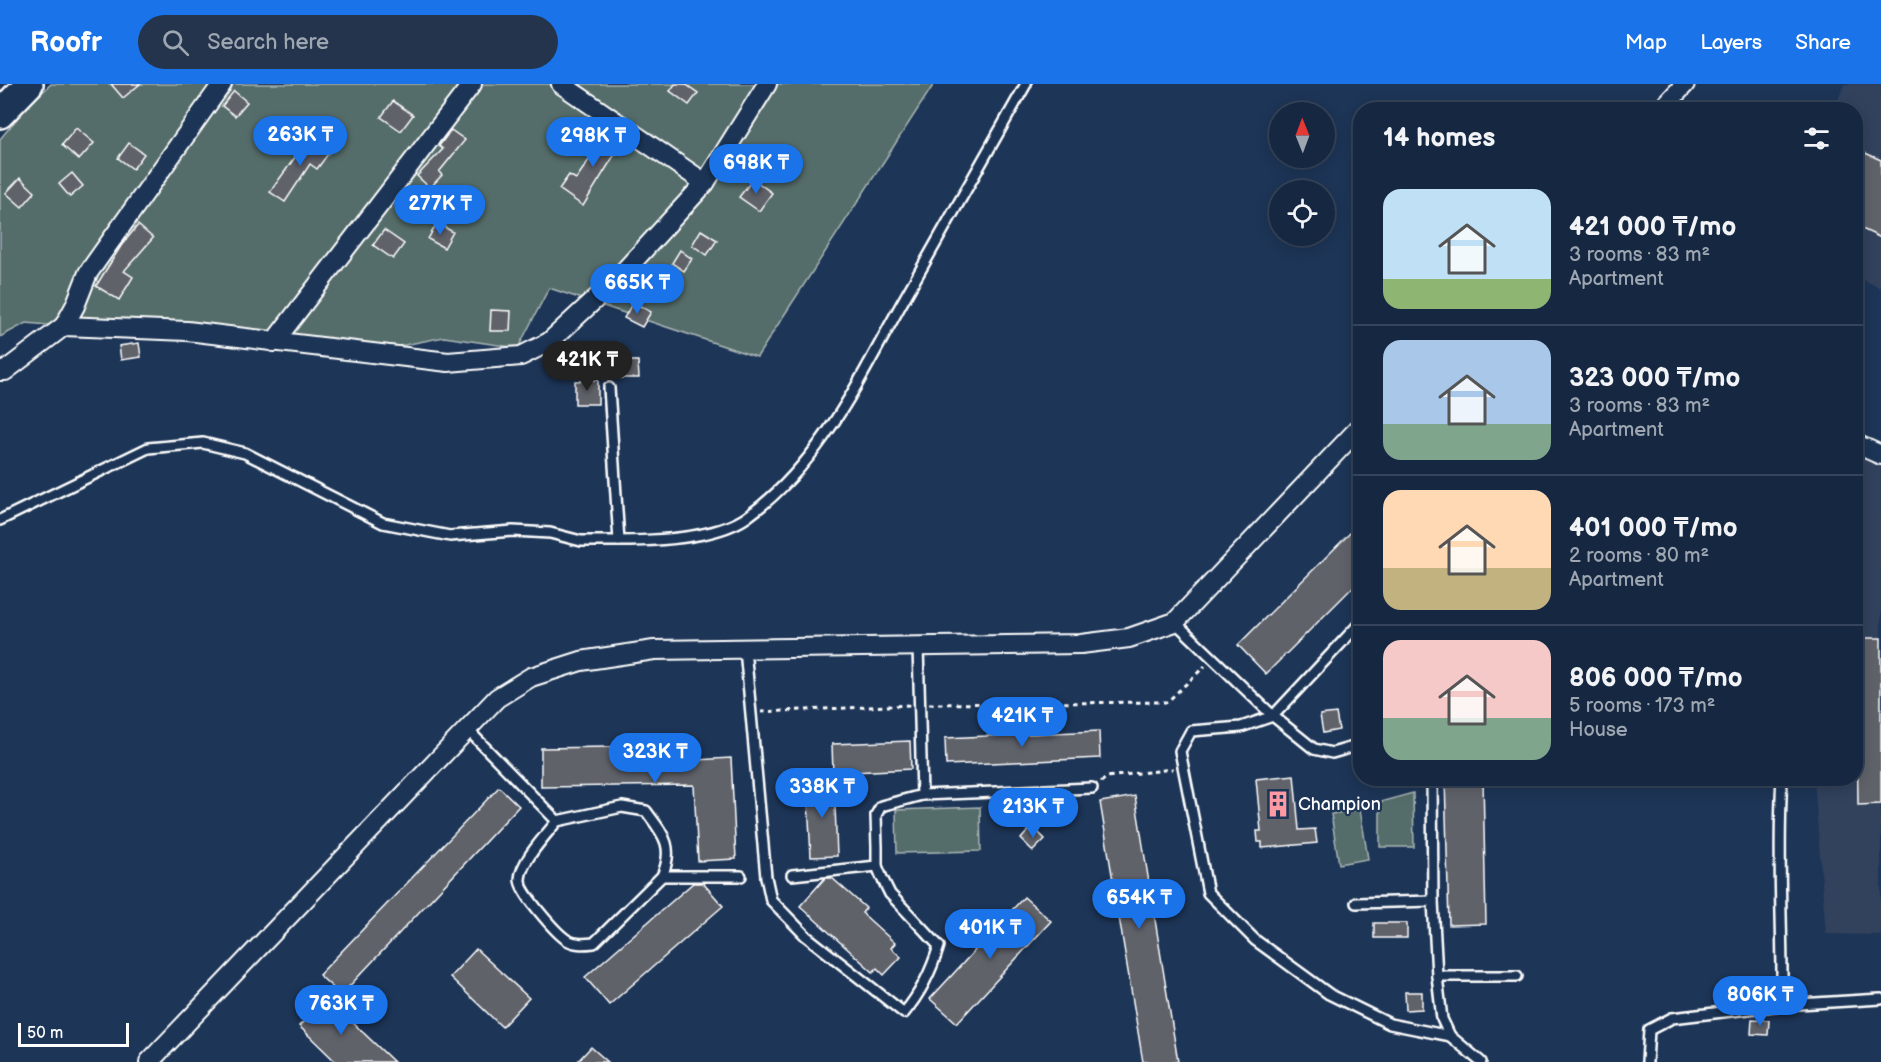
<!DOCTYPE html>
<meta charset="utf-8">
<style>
body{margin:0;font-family:"Balsamiq Sans",sans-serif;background:#23344c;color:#f1f3f6;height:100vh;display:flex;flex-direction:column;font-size:22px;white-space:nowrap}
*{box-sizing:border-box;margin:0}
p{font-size:20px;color:#9ea6b1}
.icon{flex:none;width:33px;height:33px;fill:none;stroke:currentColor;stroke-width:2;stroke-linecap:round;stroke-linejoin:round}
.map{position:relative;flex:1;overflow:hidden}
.drawer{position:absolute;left:1353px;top:18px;width:510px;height:684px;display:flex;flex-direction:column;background:#162841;border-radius:24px;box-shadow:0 3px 15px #0003,0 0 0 2px #35445a}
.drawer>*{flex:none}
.needle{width:39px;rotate:359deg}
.controls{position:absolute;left:1269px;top:18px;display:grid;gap:12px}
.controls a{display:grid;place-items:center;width:66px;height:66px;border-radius:50%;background:#162841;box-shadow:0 3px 15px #0003,0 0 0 2px #35445a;font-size:30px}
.scale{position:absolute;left:18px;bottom:15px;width:111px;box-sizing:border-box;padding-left:6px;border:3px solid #fff;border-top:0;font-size:16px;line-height:21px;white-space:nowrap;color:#fff;-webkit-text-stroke:4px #1d3557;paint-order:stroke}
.price{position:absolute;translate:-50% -51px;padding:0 14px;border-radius:21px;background:#1a73e8;color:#fff;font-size:20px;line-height:39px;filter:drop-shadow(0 2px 3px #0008)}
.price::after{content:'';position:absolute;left:50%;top:36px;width:18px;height:14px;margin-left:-9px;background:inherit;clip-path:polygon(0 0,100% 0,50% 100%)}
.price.on{background:#222;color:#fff}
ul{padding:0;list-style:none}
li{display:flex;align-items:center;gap:18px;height:150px;padding:0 30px}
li+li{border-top:2px solid #35445a}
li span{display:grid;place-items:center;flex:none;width:168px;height:120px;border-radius:18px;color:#555}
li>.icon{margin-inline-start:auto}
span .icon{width:72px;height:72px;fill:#fffc;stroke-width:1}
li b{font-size:26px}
h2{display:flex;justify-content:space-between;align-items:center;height:72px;padding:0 30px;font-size:26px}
header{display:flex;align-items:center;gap:36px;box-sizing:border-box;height:84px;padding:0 30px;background:#1a73e8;color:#fff}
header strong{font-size:28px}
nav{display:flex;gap:33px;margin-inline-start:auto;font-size:21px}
.search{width:420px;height:54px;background:#23344c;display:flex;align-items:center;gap:15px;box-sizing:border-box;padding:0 21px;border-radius:33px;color:#9ea6b1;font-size:22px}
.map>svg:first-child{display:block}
</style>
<header>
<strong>Roofr</strong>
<div class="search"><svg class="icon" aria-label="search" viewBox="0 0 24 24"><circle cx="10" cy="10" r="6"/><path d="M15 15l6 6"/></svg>Search here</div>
<nav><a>Map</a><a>Layers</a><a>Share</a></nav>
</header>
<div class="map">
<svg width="1881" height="978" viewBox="0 0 1881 978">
<rect width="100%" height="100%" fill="#1d3557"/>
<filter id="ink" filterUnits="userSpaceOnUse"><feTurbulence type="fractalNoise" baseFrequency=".0167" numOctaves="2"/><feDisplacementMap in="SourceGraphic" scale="12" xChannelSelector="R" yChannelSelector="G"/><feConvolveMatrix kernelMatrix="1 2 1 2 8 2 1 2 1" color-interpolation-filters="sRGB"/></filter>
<g filter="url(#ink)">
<g fill="#31425d">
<polygon points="1845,0 1881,0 1881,204 1856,193 1856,26 1833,26"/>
<polygon points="1856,365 1881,377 1881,851 1826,850 1814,695 1856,694"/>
</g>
<g fill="#546d6b" stroke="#aab6b5" stroke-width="1.5">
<polygon points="51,0 934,0 757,273 549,204 518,264 444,253 365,269 26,239 0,253 0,55 25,25"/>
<polygon points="1413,709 1414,763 1380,763 1380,718"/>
<polygon points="980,723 981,767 897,769 896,726"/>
<polygon points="1360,725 1368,775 1339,780 1331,730"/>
</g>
<g fill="#60626a" stroke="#fff" stroke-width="1.5">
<polygon points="111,0 140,0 123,14"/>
<polygon points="675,0 685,0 698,9 689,21 670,7"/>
<polygon points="234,7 247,18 235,32 222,22"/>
<polygon points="393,17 413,31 401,47 381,33"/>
<polygon points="603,43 623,57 583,122 559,105 569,91 576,95 600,60 596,58"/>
<polygon points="76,44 94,59 79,76 62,61"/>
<polygon points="451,46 465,56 439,88 442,91 430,104 417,92 443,65 439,62"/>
<polygon points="311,51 331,66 317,85 310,80 285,118 270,108"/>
<polygon points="129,59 144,70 133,85 118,74"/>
<polygon points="1863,68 1881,76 1881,154 1856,142 1856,86"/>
<polygon points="72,89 83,102 70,113 59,100"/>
<polygon points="20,94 35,108 22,123 6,109"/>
<polygon points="753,95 772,109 759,127 739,113"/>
<polygon points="437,139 453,148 444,164 428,155"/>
<polygon points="138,141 153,154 124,187 133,193 119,216 96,202 121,162"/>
<polygon points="384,146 404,160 393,175 373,161"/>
<polygon points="701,146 717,156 707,171 692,161"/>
<polygon points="680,166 692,175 684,187 672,179"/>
<polygon points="633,218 651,228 642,243 624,234"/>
<polygon points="491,226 511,227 510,247 490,247"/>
<polygon points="139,259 141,273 121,276 119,262"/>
<polygon points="614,277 638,277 639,294 615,294"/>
<polygon points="598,296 598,320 575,320 575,297"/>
<polygon points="1360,439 1360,496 1266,590 1238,561"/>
<polygon points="1856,554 1881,554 1881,720 1858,721"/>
<polygon points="1336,629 1339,646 1323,649 1320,631"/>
<polygon points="1099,647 1100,674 946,681 945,654"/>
<polygon points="910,657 911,685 833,689 832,660"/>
<polygon points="678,662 678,677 731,674 736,775 698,777 694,701 541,703 541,664"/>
<polygon points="1294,691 1299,746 1315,745 1317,759 1262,764 1262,758 1258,758 1257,747 1261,747 1256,695"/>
<polygon points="1445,694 1483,694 1486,840 1449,841"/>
<polygon points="834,697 837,772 811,773 807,698"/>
<polygon points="499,703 519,722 341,911 319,891"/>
<polygon points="1135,712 1178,978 1143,978 1100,718"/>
<polygon points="1032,742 1045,755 1033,767 1021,755"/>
<polygon points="825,794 832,794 866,824 862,829 895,859 891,864 901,873 884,891 877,884 873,888 800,822"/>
<polygon points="693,799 703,799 723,822 609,921 585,893"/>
<polygon points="1024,813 1051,837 957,939 930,915"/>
<rect x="1374" y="839" width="33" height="15"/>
<polygon points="476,865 529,914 502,943 450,893"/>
<polygon points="1405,908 1422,908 1422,925 1406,926"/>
<polygon points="327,914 394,978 336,978 299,942"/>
<polygon points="1752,935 1769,936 1768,951 1751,950"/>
<polygon points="591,963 608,978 577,978"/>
</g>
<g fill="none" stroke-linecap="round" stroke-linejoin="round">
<g stroke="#fff" stroke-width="14">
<g id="service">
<path d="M609,304L619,457C656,457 717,454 747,433C821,380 860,294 903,217C944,145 985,72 1026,0"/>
<polyline points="0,436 148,364 203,359 245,369 383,439 450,452 513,447 550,449 581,457 619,457"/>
<polyline points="1175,538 1273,632 1360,539"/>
<path d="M745,565L766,793L771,816L806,852L904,929C920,910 932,885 939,862L890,810L882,794L877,782V763L876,731L881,722L922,711L918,562"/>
<path d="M467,645L557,737C546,751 521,777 520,795C519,807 556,849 567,856C576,861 585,860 594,859L662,792C675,762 663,750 646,727L622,723L557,737"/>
<polyline points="1360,661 1332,669 1314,665 1273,632 1241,643 1191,647 1180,667 1208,809 1255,856 1329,910 1390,940 1450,952 1481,978"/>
<polyline points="1432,694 1433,817 1437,892 1442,935 1450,952"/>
<polyline points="922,711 1092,704"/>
<polyline points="792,791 877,782"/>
<polyline points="662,792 741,792"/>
<polyline points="1356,819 1433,817"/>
<polyline points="1437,892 1517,892"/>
<polyline points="1782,921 1881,915"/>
<path d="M1647,978L1649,946L1672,934L1782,921C1783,846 1777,770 1782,694"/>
</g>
</g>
<g stroke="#fff" stroke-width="22">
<g id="minor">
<polyline points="561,0 705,99"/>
<polyline points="1661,26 1685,0"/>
<polyline points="64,242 75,222 88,189 222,0"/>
<polyline points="274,258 472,0"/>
<polyline points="0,287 5,287 64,242 187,247 448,278 521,272 549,258 617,195 705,99 767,0"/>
<polyline points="1856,360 1881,371"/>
<polyline points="149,978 497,614 531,593 581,577 654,566 1081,560 1129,554 1175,538 1360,343"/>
</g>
</g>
<g stroke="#fff" stroke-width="32">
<polyline id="primary" points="0,30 29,0"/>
</g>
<g stroke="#fff" stroke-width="3" stroke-dasharray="4.5 4.5" stroke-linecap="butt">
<polyline points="929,620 1167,618 1205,582"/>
<polyline points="761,628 910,621"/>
<polyline points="1101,698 1107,693 1173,685"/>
</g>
<use href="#service" stroke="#1d3557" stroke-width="9"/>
<use href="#minor" stroke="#1d3557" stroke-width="18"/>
<use href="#primary" stroke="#1d3557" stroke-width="27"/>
</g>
</g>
<defs>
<g id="building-bare" transform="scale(2.07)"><path d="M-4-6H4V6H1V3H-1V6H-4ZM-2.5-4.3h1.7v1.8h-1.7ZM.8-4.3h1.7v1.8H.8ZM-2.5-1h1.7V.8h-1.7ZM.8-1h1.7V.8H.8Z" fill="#ff9aa2" stroke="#1d3557" stroke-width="2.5" paint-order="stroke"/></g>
</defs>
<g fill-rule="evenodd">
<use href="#building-bare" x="1278" y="720"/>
</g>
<g text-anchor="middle" stroke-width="4.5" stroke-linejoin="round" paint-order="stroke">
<g font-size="18" fill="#fff" stroke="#1d3557" text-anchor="start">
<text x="1298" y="726">Champion</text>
</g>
</g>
</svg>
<div class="controls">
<a><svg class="needle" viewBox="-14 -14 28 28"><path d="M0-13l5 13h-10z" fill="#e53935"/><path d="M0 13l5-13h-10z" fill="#9ea6b1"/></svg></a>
<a><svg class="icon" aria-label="locate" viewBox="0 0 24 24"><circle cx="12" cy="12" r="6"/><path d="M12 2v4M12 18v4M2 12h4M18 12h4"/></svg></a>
</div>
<div class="scale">50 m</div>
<b class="price" style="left:300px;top:83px">263K ₸</b>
<b class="price" style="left:593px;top:84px">298K ₸</b>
<b class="price" style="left:756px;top:111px">698K ₸</b>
<b class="price" style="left:440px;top:152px">277K ₸</b>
<b class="price" style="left:637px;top:231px">665K ₸</b>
<b class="price on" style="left:587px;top:308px">421K ₸</b>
<b class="price" style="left:1022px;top:664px">421K ₸</b>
<b class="price" style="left:655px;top:700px">323K ₸</b>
<b class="price" style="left:822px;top:735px">338K ₸</b>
<b class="price" style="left:1033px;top:755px">213K ₸</b>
<b class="price" style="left:1139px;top:846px">654K ₸</b>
<b class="price" style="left:990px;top:876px">401K ₸</b>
<b class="price" style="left:1760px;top:943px">806K ₸</b>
<b class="price" style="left:341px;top:952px">763K ₸</b>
<section class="drawer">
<h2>14 homes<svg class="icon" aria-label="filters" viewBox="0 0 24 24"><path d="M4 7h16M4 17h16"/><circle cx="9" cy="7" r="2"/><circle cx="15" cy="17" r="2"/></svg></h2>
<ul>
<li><span style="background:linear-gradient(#bfe0f5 75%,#8fb573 0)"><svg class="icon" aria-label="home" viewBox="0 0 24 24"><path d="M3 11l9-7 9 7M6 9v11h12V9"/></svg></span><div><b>421 000 ₸/mo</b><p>3 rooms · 83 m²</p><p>Apartment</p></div></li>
<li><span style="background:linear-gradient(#a9c7e8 70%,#7fa58c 0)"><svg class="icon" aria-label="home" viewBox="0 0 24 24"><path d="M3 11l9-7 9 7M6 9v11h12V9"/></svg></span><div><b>323 000 ₸/mo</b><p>3 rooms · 83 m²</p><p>Apartment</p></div></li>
<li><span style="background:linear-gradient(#ffd9b3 65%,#c2b280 0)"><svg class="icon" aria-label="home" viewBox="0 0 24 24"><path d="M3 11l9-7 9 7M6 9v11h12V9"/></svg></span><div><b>401 000 ₸/mo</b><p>2 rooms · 80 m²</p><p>Apartment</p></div></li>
<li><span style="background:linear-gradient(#f6c9c9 65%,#7fa58c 0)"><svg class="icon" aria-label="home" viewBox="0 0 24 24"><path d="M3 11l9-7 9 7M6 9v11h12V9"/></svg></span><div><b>806 000 ₸/mo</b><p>5 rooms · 173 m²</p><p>House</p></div></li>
</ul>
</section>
</div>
